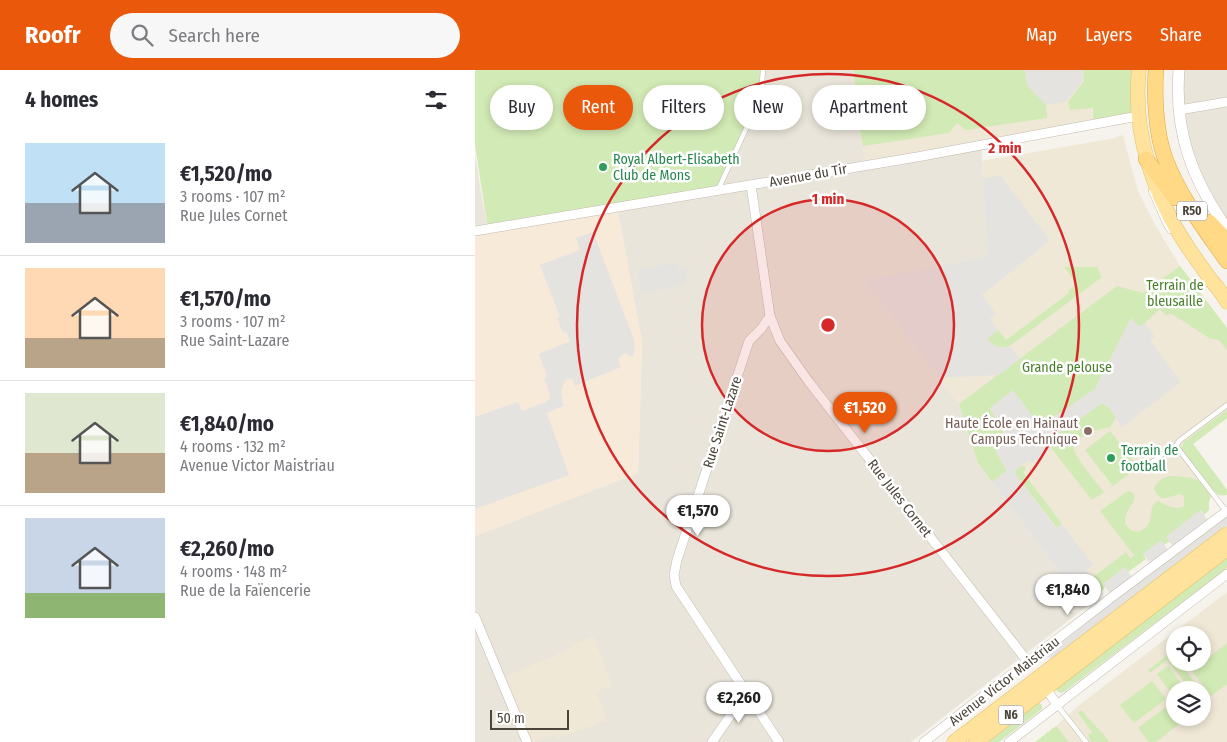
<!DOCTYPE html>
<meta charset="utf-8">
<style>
body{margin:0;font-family:"Fira Sans Condensed",sans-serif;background:#f7f7f7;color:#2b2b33;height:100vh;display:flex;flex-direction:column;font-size:19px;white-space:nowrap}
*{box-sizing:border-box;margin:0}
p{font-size:16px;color:#7c7c81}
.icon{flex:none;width:28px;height:28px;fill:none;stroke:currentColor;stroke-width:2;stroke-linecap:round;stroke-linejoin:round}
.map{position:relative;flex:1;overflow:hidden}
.panel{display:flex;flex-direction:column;background:#fff;width:475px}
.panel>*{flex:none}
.banner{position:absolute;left:15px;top:15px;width:475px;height:45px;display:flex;gap:10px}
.fabs{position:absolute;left:691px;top:556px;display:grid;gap:10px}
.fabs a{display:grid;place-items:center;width:45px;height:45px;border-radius:50%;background:#fff;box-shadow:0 2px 8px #0003;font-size:25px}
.scale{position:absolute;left:15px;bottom:12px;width:79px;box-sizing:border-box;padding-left:5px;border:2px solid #4b4439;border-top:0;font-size:14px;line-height:18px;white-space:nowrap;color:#4b4439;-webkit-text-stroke:4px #fff;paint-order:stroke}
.price{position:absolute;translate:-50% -42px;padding:0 11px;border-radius:18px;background:#fff;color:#222;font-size:16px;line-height:32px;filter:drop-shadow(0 1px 2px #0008)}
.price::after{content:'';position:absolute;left:50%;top:30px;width:15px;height:11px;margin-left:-8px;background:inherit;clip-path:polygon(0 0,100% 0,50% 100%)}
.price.current{background:#ea580c;color:#fff}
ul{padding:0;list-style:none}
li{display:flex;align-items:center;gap:15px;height:125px;padding:0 25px}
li+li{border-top:1px solid #e1e1e2}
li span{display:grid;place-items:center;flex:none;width:140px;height:100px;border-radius:0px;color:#555}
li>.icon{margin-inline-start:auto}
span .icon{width:60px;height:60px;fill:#fffc;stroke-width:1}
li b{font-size:21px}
h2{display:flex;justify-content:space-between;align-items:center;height:60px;padding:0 25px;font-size:21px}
.chip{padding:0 18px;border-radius:22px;background:#fff;box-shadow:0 2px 8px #0003;font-size:18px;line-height:45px}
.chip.current{background:#ea580c;color:#fff}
header{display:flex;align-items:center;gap:30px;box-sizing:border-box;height:70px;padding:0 25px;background:#ea580c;color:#fff}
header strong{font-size:24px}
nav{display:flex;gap:28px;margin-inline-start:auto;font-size:18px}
.search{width:350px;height:45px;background:#f7f7f7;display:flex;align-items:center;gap:12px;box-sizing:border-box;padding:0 18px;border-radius:28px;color:#7c7c81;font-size:19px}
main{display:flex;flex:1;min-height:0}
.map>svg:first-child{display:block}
</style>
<header>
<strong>Roofr</strong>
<div class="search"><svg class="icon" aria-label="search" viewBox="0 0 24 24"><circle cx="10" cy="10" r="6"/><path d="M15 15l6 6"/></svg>Search here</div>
<nav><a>Map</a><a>Layers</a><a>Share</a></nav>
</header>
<main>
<section class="panel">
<h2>4 homes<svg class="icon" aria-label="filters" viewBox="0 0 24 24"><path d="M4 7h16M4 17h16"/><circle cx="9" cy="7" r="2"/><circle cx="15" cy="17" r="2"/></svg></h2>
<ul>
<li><span style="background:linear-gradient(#bfe0f5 60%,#9aa5b1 0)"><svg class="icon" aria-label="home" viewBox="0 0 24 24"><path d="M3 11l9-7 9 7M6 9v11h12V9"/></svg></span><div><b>€1,520/mo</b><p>3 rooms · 107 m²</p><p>Rue Jules Cornet</p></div></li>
<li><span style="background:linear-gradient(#ffd9b3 70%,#b9a48a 0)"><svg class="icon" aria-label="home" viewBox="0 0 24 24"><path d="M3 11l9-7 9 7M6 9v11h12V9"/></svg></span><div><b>€1,570/mo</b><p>3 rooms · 107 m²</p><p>Rue Saint-Lazare</p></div></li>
<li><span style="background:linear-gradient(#dfe7d0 60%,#b9a48a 0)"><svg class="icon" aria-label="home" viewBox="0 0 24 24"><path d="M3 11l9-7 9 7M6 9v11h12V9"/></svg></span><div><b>€1,840/mo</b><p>4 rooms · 132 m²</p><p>Avenue Victor Maistriau</p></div></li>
<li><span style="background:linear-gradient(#c9d6e8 75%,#8fb573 0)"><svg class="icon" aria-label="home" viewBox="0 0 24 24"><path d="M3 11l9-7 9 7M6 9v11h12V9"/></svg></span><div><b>€2,260/mo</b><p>4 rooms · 148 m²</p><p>Rue de la Faïencerie</p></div></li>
</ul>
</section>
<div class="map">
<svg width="752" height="672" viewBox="0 0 752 672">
<rect width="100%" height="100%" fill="#f6f3ec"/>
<g fill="#eae5da">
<polygon points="288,0 379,0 382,47 388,76 390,95 506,75 513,187 390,211 484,334 503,393 611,537 436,672 0,672 0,466 163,403 167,272 142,137"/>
<polygon points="704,0 752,0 752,159 718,101 703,19"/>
<polygon points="0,84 5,117 13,159 0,161"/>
</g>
<polygon fill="#f7ead8" points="142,137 167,272 163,403 0,466 0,161"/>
<g fill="#efe8d6" fill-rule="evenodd">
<polygon points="379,0 616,0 618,54 390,95 388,76 382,47"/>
<polygon points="648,65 655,92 663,121 679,153 705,196 752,258 752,348 718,374 748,414 604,528 503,393 484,334 389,210 513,187 507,91 635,69"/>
<path d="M752,522V672H561L581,656L603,636ZM700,565H728V592H700ZM700,620H728V648H700Z"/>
<polygon points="118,566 137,615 121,622 132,650 82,669 79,664 60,672 52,672 26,609 89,581 102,573"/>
</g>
<g fill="#d2eab5">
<polygon points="0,0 288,0 286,26 243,120 13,159 0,75"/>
<polygon points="379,0 550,0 552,15 571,35 572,48 491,60 482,53 474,63 388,76 382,47"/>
<polygon points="608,0 659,0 658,47 618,54 618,38 595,40 593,32 609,11"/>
<polygon points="705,196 752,258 752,280 744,270 734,268 697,244 690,245 685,239 664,258 656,248 620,319 565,357 538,321 515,338 528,360 527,369 521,382 532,401 517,412 503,393 484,334 642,216 668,223"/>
<path d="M589,197H622L627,207L535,276C525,279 518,277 512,268L523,260L531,270L594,223L593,221L602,214Z"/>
<path d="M626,334H629L635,339L641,348L635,357C625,359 601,364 599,377C597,385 623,414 629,422L617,430L573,374L574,370L581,365Z"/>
<path d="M752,340V348L718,374L752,420V425C749,425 747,426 744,425C737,422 711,386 706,378L709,372Z"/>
<polygon points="635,361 663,397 638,416 610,380"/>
<polygon points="548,395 551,399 548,402 587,454 582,458 542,406 540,402 542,399"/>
<path d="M697,406C717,408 724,406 735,424L737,423L734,432V440L729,445L726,440L692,467L695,471L689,475L686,471L668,484L671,489L653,502L650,498L628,514L630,518L609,534L593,513L605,503L621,514L617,508L651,482L655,488L659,485L625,441L653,421L658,423L660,428C656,438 649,442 650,454L656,460L663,462L672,457C673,455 675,452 675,449C677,442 675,435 683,431C691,435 700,441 709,436V426L704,424C692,428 684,433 679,418C684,410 688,407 697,406Z"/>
<polygon points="752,486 752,498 589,622 586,623 582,621 582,618"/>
<polygon points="752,573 752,614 736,626 717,601"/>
<polygon points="700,579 700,592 705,593 726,620 716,620 692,590 675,603 673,600"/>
<polygon points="693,596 710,619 709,620 700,620 699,627 682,604"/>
<polygon points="677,611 691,629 659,653 645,635"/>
<polygon points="562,633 564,633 567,635 567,639 524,672 512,672"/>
<polygon points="695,634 700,641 700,648 705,648 708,651 681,672 674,672 663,658"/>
<polygon points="606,640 635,672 616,672 613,665 617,662 603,643"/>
<polygon points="581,656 594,672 560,672"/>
</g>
<g fill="#e5e3e0">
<polygon points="550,0 607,0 608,10 591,32 571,35 552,15"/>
<polygon points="525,105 575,170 562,181 507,225 521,244 515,249 523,260 512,269 519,275 524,277 529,278 535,276 545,289 524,305 464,308 389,210 513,187 508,109"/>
<polygon points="118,162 158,267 160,279 158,287 149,283 143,289 146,297 100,316 97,308 90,311 87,318 86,325 89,336 72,343 94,405 0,439 0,347 43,332 47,341 71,332 74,329 75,325 69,308 72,306 64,284 95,271 91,262 88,263 82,248 85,247 65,195 105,180 101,168"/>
<polygon points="203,192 204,200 214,199 207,215 167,224 162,200"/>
<polygon points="656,248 664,257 670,253 680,267 675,271 706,312 647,357 635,339 629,334 626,334 574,370 573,374 576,379 557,393 554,390 542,399 540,402 542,406 581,458 587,454 618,495 611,500 621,514 604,528 517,412 532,401 521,382 527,369 528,360 515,338 538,320 565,356 620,319"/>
<polygon points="725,440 735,453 752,441 752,455 577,588 562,585 637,526 628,514 650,497 659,510 678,496 668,484 686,470 695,483 700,479 691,467"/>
</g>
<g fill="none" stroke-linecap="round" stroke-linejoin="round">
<g stroke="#c2bbae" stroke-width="5.5">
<g id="service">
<polyline points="243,120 286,26 288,0"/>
<polyline points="676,121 690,153 695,161"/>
<polyline points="701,376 751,441"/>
<polyline points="673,395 696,378 701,376 704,371 752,335"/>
<polyline points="582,635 611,672"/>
</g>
</g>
<g stroke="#c2bbae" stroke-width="10">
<g id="minor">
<polyline points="704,40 752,32"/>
<polyline points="276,115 295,246 305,271 334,312 553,592"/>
<polyline points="0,161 442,87 658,47 665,50"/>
<polyline points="295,246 286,259 274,271 202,490 199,505 201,516 304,672"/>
<polyline points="0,547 52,672"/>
<polyline points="571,618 582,635"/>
<polyline points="237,672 271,623"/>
<polyline points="449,672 637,527 752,441"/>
<polyline points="534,672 752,504"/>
</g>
</g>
<g stroke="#c2bbae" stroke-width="12">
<path id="tertiary" d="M704,0C699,62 717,109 752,159"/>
</g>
<g stroke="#e6c16a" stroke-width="15">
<g id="primary">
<path d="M664,0C657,63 679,127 714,179C721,189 729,200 736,210C742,217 748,224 752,232"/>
<polyline points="479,672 752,464"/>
<polyline points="501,672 752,479"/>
</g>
</g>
<g stroke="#e0a43c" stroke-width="16">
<g id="trunk">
<path d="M681,0C679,26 681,64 690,88C704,126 729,158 752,191"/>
<polyline points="671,89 700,128"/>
<polyline points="734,152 752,171"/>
</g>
</g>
<use href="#service" stroke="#fff" stroke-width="4.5"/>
<use href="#minor" stroke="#fff" stroke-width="9"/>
<use href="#tertiary" stroke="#fff" stroke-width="11"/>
<use href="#primary" stroke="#ffe39c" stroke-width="14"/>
<use href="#trunk" stroke="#ffd985" stroke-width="15"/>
</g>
<circle cx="353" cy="255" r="126" fill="#d62828" fill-opacity=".12"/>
<g fill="none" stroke="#d62828" stroke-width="2.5">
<circle cx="353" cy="255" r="126"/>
<circle cx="353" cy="255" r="251"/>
</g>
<g fill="#2e9e5b" stroke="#fff" stroke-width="2">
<circle cx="128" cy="97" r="5"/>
<circle cx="636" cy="388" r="5"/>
</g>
<circle fill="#8d6e63" stroke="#fff" stroke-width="2" cx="613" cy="361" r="5"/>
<g text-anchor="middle" stroke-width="5" stroke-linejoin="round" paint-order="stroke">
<g fill="#fff" stroke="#817c74" stroke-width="1">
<rect x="702" y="131.5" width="30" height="19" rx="4"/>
<rect x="523.5" y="635.5" width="25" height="19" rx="4"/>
</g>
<g font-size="12" font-weight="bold" fill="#4b4439">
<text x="717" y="145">R50</text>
<text x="536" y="649">N6</text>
</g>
<g font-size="14" fill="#27864d" stroke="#fff" text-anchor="start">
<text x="138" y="94">Royal Albert-Elisabeth<tspan x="138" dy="16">Club de Mons</tspan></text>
<text x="646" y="385">Terrain de<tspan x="646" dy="16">football</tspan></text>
</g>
<g font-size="14" fill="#4b4439" stroke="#fff">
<text transform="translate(333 105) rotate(-10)" y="5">Avenue du Tir</text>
<text transform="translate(247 352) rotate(-72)" y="5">Rue Saint-Lazare</text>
<text transform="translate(425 428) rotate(52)" y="5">Rue Jules Cornet</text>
<text transform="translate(529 611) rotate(-38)" y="5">Avenue Victor Maistriau</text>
</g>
<g font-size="14" fill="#4a7f2a" stroke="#fff">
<text x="700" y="220">Terrain de<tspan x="700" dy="16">bleusaille</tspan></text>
<text x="592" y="302">Grande pelouse</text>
</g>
<g font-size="14" fill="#785e54" stroke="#fff" text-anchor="end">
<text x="603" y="358">Haute École en Hainaut<tspan x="603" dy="16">Campus Technique</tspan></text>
</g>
</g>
<circle cx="353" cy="255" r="8" fill="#d62828" stroke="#fff" stroke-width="2.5"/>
<g font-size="15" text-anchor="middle" font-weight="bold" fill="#d62828" stroke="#fff" stroke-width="5" stroke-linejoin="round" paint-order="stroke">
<text x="530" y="83">2 min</text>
<text x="353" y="134">1 min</text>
</g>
</svg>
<div class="fabs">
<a><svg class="icon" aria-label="locate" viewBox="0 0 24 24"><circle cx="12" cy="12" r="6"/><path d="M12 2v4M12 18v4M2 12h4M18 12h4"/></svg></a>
<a><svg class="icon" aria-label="layers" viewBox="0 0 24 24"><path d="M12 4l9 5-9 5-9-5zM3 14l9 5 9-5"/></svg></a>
</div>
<div class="scale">50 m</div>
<b class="price current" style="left:390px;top:364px">€1,520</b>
<b class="price" style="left:223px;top:467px">€1,570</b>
<b class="price" style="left:593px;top:546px">€1,840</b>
<b class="price" style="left:264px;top:654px">€2,260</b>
<div class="banner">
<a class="chip">Buy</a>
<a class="chip current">Rent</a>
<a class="chip">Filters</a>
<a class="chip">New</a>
<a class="chip">Apartment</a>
</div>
</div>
</main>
